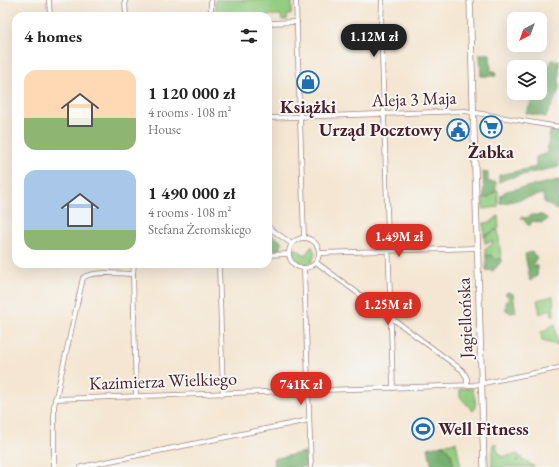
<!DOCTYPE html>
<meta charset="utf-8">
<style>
body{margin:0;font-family:"EB Garamond",serif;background:#f2f2f2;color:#222;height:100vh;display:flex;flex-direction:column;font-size:15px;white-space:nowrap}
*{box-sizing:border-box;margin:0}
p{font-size:13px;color:#767676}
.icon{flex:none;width:22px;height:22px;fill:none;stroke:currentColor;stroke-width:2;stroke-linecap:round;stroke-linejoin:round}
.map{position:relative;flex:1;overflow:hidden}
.details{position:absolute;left:12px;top:12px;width:260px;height:256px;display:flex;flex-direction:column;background:#fff;border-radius:12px;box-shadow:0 4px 16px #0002}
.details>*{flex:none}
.needle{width:26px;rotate:221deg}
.controls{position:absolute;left:507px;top:12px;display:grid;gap:8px}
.controls a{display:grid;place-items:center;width:40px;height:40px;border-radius:8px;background:#fff;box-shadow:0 4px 16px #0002;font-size:20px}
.price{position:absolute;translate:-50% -34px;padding:0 9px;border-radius:14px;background:#d93025;color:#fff;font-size:13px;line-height:26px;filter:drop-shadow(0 1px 2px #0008)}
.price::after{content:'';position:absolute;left:50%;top:24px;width:12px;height:9px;margin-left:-6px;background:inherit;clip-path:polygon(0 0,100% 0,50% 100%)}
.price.current{background:#222;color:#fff}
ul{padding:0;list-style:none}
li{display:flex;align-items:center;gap:12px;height:100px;padding:0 12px}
li span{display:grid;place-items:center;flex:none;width:112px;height:80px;border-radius:12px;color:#555}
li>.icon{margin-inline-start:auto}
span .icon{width:48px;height:48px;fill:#fffc;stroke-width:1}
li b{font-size:17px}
h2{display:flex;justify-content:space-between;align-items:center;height:48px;padding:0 12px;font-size:17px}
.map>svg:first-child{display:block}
</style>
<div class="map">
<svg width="559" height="467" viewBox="0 0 559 467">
<rect width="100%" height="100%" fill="#f6f6f2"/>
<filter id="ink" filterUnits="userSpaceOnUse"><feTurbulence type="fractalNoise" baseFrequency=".025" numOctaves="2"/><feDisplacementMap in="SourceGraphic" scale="8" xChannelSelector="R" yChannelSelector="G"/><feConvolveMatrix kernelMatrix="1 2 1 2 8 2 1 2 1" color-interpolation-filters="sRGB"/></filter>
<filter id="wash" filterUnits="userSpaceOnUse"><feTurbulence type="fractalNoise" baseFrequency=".012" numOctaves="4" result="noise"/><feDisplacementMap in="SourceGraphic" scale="16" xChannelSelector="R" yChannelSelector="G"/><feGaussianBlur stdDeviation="0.9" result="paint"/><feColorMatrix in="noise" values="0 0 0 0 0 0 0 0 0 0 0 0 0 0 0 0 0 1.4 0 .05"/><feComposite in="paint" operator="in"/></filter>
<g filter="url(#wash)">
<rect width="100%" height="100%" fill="#f4e6d2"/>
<g fill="#92cd81" stroke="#6e7656">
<polygon points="215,0 292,0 292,11 290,15 287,15 287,20 282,20 281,15 216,16"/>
<polygon points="498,190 498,207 483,209 483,197 487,198"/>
<polygon points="498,216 499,228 484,236 484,223 491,222"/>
<polygon points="496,230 498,230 501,258 496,260 490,255 486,256 485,248 491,246 493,241 485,243 484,237"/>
<polygon points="312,246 315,254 312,262 304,265 296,262 293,254 295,248 305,255"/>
<polygon points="553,296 554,315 552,315 551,309 540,314 537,300"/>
<polygon points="555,324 557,345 542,341 541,332"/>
<path d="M472,388C474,396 478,404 473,411L460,397V389Z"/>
<path d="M456,442L461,467H453C453,458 451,450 442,445Z"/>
<polygon points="493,444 496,444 498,453 500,453 501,457 518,454 520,456 516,462 522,457 523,461 526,461 534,467 492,467 492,450"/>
</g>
<g fill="#75b06f" stroke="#60684d">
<polygon points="480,54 490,54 491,71 495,71 496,76 481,76"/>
<polygon points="552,60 559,61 559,90 546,117 526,113 536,93 540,93 540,84"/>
<polygon points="550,130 559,132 559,167 508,178 499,182 499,175 536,167 536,157 547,153"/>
<polygon points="483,172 488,173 488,182 496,182 496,191 487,198 484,197"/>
<polygon points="559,180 559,211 544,202 543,194 500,204 501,195 506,191"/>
<polygon points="532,215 542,215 547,218 547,220 542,223 533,221 529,226 521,217 526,218"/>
<polygon points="268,232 282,242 281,250 268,250"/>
<polygon points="532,252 537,257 533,264 538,267 537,276 530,281 525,254"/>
<polygon points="491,255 496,260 501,258 501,262 493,271 486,270 486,256"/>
<polygon points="508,292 513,294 516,312 511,313 506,310 506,302 510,299 505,294"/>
<path d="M442,445C451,450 453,458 453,467H432L428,448Z"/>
<polygon points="305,452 306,467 275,467 273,459"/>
</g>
</g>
<g filter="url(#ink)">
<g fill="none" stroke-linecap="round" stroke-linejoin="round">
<g stroke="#9f827e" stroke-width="5.5">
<g id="street">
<polyline points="49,0 50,16"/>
<polyline points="125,0 126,16"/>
<polyline points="211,0 211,16"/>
<polyline points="296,0 304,238"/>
<polyline points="382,0 381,24 393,388"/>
<polyline points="268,23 297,22"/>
<polyline points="268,118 465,111 559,127"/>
<polyline points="268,227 292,244"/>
<circle cx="304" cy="253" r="15"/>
<polyline points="320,253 477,248"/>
<polyline points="268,255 288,254"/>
<polyline points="317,263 462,370 467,378 467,386"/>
<polyline points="134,264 133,274 136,396"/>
<polyline points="219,264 223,394"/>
<polyline points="304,269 311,467"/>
<polyline points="55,399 474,385 559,368"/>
<path d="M54,467V406L83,278C91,270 121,274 133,274"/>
<polyline points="81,467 309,420"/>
</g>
</g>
<g stroke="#9f827e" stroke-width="7">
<polyline id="secondary" points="470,0 484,467"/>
</g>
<use href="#street" stroke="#fff" stroke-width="4"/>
<use href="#secondary" stroke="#fff" stroke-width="5.5"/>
</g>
</g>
<defs>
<g id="shop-ring" transform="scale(1.15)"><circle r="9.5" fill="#f6f6f2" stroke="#1f6fb2" stroke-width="1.5"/><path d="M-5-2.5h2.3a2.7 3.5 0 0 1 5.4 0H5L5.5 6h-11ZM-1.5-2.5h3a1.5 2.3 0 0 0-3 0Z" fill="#1f6fb2"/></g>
<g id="supermarket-ring" transform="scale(1.15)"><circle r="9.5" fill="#f6f6f2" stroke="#1f6fb2" stroke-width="1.5"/><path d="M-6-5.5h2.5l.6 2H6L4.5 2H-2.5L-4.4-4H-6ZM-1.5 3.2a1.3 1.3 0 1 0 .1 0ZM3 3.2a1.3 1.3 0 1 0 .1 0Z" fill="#1f6fb2"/></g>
<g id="civic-ring" transform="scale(1.15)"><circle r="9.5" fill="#f6f6f2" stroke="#1f6fb2" stroke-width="1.5"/><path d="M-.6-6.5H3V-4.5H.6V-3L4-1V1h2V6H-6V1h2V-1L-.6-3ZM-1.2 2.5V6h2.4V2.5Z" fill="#1f6fb2"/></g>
<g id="stadium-ring" transform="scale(1.15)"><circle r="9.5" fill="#f6f6f2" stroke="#1f6fb2" stroke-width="1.5"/><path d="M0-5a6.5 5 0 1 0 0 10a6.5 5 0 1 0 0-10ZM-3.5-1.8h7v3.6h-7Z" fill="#1f6fb2"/></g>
</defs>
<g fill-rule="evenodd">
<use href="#shop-ring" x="308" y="82"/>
<use href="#supermarket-ring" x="491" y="127"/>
<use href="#civic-ring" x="458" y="130"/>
<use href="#stadium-ring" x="423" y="429"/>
</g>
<g text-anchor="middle" stroke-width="4" stroke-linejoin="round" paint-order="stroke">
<g font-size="18" fill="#4a1f2b" stroke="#f6f6f2">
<text transform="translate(414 99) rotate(-2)" y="6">Aleja 3 Maja</text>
<text transform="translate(465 318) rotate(-92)" y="6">Jagiellońska</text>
<text transform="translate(163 381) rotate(-2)" y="6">Kazimierza Wielkiego</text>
</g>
<g font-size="18" font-weight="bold" fill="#4a1f2b" stroke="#f6f6f2">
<text x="308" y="113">Książki</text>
<text x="442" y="136" text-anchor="end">Urząd Pocztowy</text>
<text x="491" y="158">Żabka</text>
<text x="438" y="435" text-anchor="start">Well Fitness</text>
</g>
</g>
</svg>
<div class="controls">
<a><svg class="needle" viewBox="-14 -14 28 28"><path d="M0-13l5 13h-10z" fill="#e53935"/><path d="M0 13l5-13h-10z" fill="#767676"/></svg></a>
<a><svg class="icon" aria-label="layers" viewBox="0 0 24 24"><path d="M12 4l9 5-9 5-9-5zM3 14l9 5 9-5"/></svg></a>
</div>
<b class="price current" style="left:374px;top:58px">1.12M zł</b>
<b class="price" style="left:399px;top:258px">1.49M zł</b>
<b class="price" style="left:388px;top:326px">1.25M zł</b>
<b class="price" style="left:301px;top:406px">741K zł</b>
<section class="details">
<h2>4 homes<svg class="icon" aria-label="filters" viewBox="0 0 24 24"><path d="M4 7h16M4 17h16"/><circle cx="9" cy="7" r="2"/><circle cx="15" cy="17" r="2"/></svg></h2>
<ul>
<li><span style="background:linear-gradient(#ffd9b3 60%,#8fb573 0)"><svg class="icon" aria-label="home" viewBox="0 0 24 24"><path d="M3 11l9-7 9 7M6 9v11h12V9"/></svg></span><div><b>1 120 000 zł</b><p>4 rooms · 108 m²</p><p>House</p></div></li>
<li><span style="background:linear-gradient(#a9c7e8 75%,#8fb573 0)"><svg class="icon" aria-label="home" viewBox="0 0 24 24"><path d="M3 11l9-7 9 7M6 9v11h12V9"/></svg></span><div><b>1 490 000 zł</b><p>4 rooms · 108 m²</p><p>Stefana Żeromskiego</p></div></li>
</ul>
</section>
</div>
